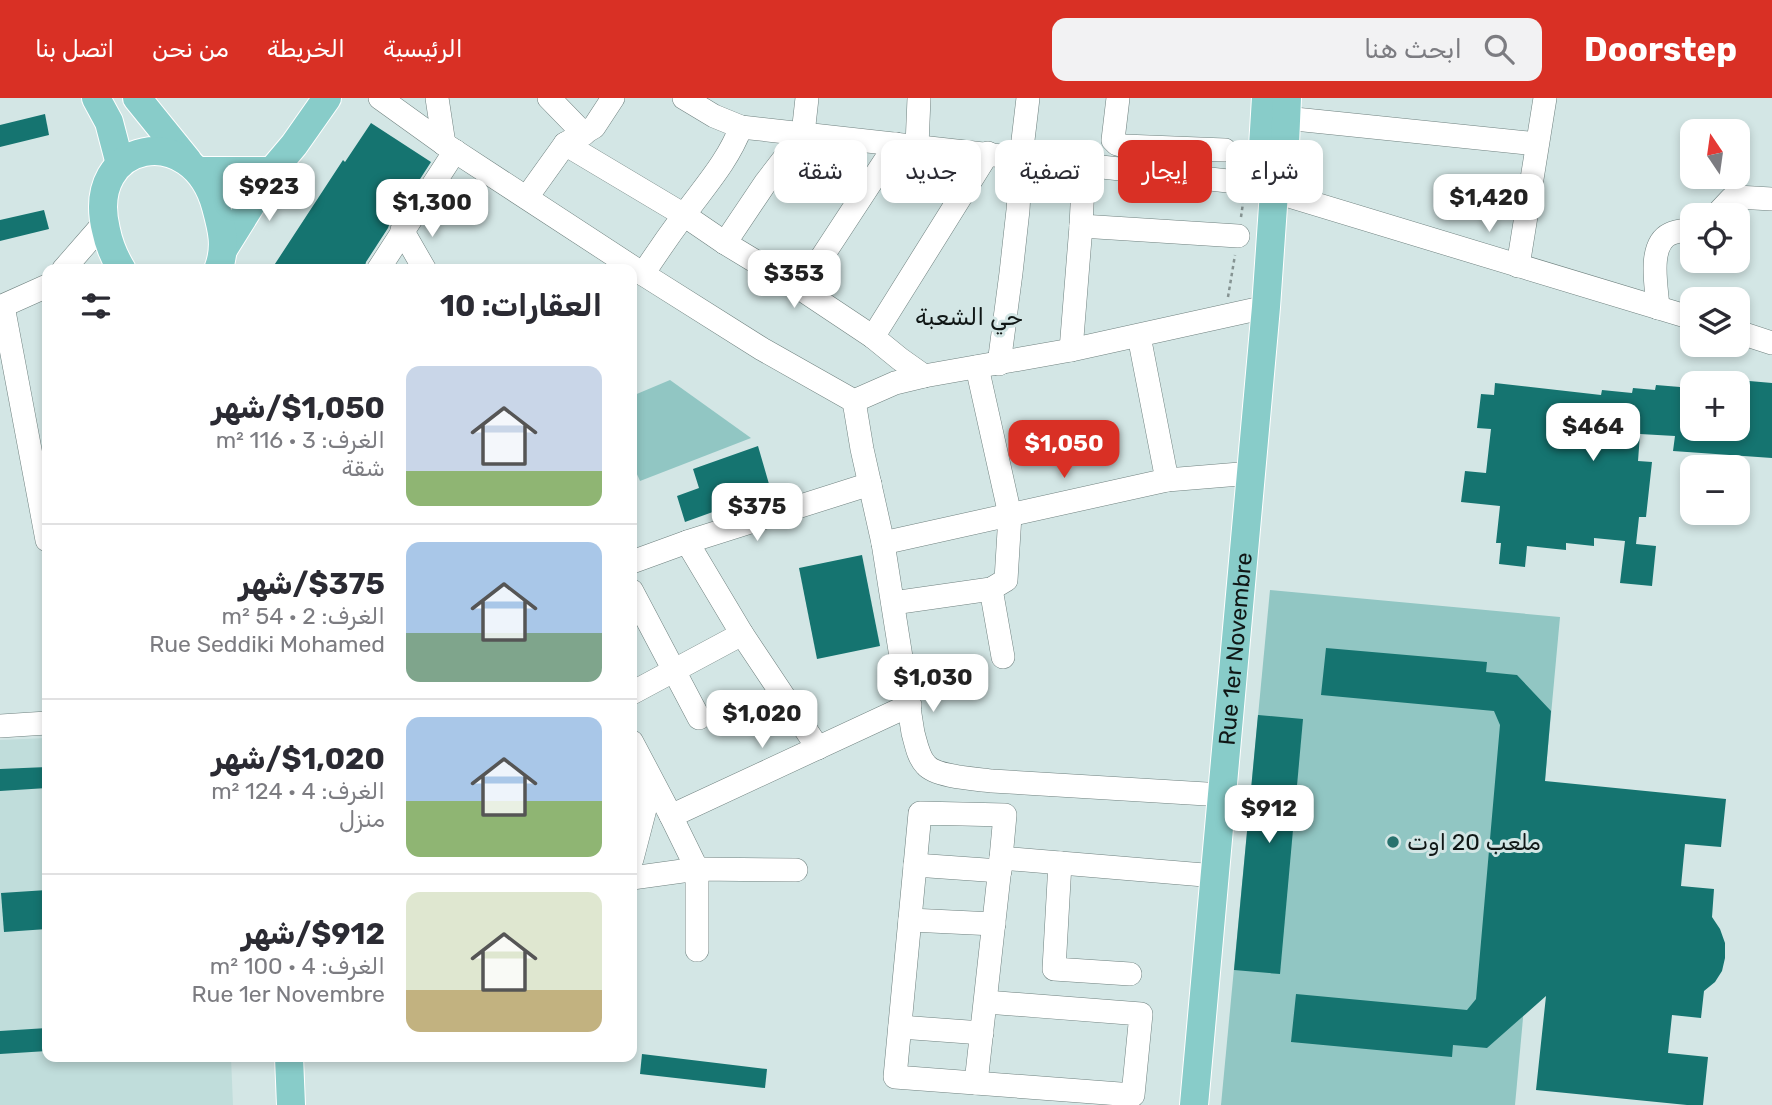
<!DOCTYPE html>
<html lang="ar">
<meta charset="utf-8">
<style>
body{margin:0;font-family:Rubik,"Noto Naskh Arabic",sans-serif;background:#f2f2f3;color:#2b2b33;direction:rtl;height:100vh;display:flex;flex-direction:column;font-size:26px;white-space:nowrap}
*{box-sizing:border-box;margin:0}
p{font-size:23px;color:#7c7c81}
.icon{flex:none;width:38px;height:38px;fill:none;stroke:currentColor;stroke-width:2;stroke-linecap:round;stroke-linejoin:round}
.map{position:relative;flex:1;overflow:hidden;direction:ltr}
.drawer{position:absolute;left:42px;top:166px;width:595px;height:798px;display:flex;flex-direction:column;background:#fff;border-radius:14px;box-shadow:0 4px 10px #0003;direction:rtl}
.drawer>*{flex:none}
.hud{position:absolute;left:658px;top:42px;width:665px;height:63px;direction:rtl;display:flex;gap:14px}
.needle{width:46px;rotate:347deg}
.controls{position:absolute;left:1680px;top:21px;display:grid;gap:14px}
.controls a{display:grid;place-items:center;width:70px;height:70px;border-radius:14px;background:#fff;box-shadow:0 4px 10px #0003;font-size:35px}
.price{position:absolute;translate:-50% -60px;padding:0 16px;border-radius:14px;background:#fff;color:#222;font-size:23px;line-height:46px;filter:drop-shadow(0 2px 4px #0008)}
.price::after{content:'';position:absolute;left:50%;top:42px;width:21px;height:16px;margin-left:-10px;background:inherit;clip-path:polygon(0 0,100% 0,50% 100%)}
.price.on{background:#d93025;color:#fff}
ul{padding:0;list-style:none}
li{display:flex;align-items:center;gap:21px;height:175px;padding:0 35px}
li+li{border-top:2px solid #e1e1e2}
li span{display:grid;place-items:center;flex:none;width:196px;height:140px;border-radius:14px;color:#555}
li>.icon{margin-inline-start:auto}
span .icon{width:84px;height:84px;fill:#fffc;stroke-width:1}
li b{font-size:30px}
h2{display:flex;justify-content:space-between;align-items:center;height:84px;padding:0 35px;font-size:30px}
.tag{padding:0 24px;border-radius:14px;background:#fff;box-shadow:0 4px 10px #0003;font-size:24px;line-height:63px}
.tag.on{background:#d93025;color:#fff}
header{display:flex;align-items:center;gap:42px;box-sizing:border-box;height:98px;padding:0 35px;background:#d93025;color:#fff}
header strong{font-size:33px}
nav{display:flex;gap:38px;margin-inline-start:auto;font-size:24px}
.search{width:490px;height:63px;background:#f2f2f3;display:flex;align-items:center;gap:18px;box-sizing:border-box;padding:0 24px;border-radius:14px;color:#7c7c81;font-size:26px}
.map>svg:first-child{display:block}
</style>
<header>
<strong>Doorstep</strong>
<div class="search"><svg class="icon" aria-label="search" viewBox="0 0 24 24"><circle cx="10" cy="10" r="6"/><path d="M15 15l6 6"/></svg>ابحث هنا</div>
<nav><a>الرئيسية</a><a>الخريطة</a><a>من نحن</a><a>اتصل بنا</a></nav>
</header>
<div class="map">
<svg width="1772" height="1007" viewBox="0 0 1772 1007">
<rect width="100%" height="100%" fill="#d3e6e5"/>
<polygon fill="#c0dddb" points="47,640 47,959 231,959 233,1007 0,1007 0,642"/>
<g fill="#91c6c3">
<polygon points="670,282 751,340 640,383 632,365 632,298"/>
<polygon points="1270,492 1560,519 1515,1007 1221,1007"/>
</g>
<g fill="#157470">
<polygon points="45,16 49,37 0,49 0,27"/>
<polygon points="371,25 431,64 395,120 390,124 388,130 366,164 364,172 271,172 343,62 345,64"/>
<polygon points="44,112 49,131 0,143 0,122"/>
<polygon points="1738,282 1772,285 1772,360 1673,353 1675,338 1640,336 1638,363 1652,364 1646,419 1639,419 1636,446 1656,448 1652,488 1620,485 1625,443 1594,440 1594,448 1566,445 1566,452 1527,448 1525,469 1499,466 1501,445 1496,445 1500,408 1461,404 1465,373 1486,375 1491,331 1477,330 1481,296 1494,297 1495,285 1601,297 1602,292 1632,295 1633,290 1655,292 1656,287 1692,290 1692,331 1738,331"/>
<polygon points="758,348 771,393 685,424 677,398 699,390 693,371"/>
<polygon points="862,457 880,548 817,561 799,470"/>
<polygon points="1326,550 1487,564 1486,574 1517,577 1551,613 1545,683 1726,701 1721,749 1685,746 1681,788 1714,791 1712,819 1720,831 1725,845 1725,860 1722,873 1715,884 1704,893 1701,920 1672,917 1668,955 1708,959 1703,1007 1687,1007 1536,992 1546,898 1487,950 1453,947 1452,959 1291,944 1296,896 1467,912 1476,901 1500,627 1494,613 1321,597"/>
<polygon points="1258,617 1303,621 1280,876 1234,872"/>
<polygon points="47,669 47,690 0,693 0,671"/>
<polygon points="47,792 47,831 4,834 1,795"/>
<polygon points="47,930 47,953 0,956 0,933"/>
<polygon points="642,956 767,971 765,990 640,976"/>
</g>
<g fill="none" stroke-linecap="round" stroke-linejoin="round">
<g stroke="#6f817f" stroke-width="24">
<g id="minor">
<polyline points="380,0 444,46 643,176 762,251 854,303 895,285 924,278 1071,252 1266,209"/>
<polyline points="437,0 444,46"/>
<polyline points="549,0 584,36"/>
<polyline points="684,0 714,18 741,29 1246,85 1692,220"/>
<polyline points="1118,0 1113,42 1117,46 1124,48 1225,52"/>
<polyline points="1285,20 1537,46"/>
<polyline points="565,46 684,117 725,145 801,191 873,239 900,261 924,278"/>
<polyline points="917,48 919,0"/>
<polyline points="527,99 565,46 594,29 613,0"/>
<polyline points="1716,117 1731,101 1737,99 1772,101"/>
<polyline points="1081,128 1238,138"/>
<polyline points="402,132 425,172"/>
<polyline points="725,145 766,84 803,36 807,0"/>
<polyline points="1518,168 1545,0"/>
<polyline points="63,172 104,125"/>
<polyline points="378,172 455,53"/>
<path d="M643,176C656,156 670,136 684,117C705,88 728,63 741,29"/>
<polyline points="801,191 896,46"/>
<polyline points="3,208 47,442"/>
<polyline points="0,209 47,188"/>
<path d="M1658,210C1657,190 1647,147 1670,136C1676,133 1685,132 1692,131"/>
<polyline points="1738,234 1772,245"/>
<polyline points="1139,238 1167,382"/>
<polyline points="873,239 988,55"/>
<polyline points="1071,252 1081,128 1084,66"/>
<polyline points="999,266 1011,175 1018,112 1021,59 1028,0"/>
<path d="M854,303L862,351L883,445L913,635C916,645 918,659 926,667C936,679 977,681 992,683L1223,697"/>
<polyline points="687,444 742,536 818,650"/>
<polyline points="883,445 1167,382 1252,375"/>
<polyline points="632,464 687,444 870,386"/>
<polyline points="991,491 1003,559"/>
<polyline points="632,493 699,620"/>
<polyline points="893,505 991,491 1006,482 1010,417 977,269"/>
<polyline points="632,595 742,536"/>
<polyline points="0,628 47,625"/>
<polyline points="632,644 671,718 910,607"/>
<polyline points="632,686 652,684 632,761"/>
<polyline points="1060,765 1054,871 1130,876"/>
<polyline points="915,767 1000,773"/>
<polyline points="632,780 697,771 671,718"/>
<polyline points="910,822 994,826"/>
<polyline points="697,852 697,771 796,772"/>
<polyline points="986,904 1141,916 1133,997 895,979 920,715 1005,717 1001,760 1216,778"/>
<polyline points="900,929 982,935"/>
<polyline points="976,985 1001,760"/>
</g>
</g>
<g stroke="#fff" stroke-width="30">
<g id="major">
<polyline points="96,0 109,24 120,66"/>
<polyline points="137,0 188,63"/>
<polyline points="1266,0 1262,65 1274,94"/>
<polyline points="199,73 272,73"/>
<polyline points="224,150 272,73 294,47 327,0"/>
<path d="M122,172C114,159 109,147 106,132C84,42 193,22 216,109C222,131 227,149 218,172"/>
<polyline points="289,959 291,1007"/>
<path id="s1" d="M1194,1007L1266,209L1274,94L1284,69L1287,0"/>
</g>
</g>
<g stroke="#859392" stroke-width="2.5" stroke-dasharray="3.5 3.5" stroke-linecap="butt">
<polyline points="1241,119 1243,105"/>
<polyline points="1228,199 1235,157"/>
</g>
<use href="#minor" stroke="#fff" stroke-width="23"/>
<use href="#major" stroke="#88ccc9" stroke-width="28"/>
</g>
<circle fill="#27716d" stroke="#d3e6e5" stroke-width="2.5" cx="1393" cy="744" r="7"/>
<g text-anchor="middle" stroke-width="6" stroke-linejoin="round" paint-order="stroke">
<g font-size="23" fill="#101716" stroke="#d3e6e5">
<text dy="8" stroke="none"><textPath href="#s1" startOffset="458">Rue 1er Novembre</textPath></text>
</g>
<g font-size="23" fill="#101716" stroke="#d3e6e5" text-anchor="start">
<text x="1407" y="752">ملعب 20 اوت</text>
</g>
<g font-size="24" fill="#101716" stroke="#d3e6e5">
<text x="969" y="227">حي الشعبة</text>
</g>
</g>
</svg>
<div class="controls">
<a><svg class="needle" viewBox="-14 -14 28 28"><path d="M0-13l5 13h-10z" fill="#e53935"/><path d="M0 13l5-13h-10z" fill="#7c7c81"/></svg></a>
<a><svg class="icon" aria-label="locate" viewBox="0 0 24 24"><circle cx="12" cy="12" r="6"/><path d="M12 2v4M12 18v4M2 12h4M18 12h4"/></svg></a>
<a><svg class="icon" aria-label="layers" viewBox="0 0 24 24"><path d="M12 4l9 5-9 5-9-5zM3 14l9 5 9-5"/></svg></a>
<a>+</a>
<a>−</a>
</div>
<b class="price" style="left:269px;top:125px">$923</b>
<b class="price" style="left:1489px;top:136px">$1,420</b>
<b class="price" style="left:432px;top:141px">$1,300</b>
<b class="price" style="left:794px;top:212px">$353</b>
<b class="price" style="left:1593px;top:365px">$464</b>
<b class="price on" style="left:1064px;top:382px">$1,050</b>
<b class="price" style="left:757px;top:445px">$375</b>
<b class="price" style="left:933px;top:616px">$1,030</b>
<b class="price" style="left:762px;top:652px">$1,020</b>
<b class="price" style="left:1269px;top:747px">$912</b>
<div class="hud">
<a class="tag">شراء</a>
<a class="tag on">إيجار</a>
<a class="tag">تصفية</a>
<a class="tag">جديد</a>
<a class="tag">شقة</a>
</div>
<section class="drawer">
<h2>العقارات: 10<svg class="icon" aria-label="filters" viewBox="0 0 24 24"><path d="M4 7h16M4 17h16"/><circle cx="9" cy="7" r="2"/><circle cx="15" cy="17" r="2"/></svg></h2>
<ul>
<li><span style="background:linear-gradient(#c9d6e8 75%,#8fb573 0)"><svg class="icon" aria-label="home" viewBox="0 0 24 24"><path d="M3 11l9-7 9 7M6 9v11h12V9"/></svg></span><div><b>$1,050/شهر</b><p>الغرف: 3 · 116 m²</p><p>شقة</p></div></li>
<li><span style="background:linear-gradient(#a9c7e8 65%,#7fa58c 0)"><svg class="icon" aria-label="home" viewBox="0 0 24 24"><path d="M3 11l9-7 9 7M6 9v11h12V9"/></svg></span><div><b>$375/شهر</b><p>الغرف: 2 · 54 m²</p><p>Rue Seddiki Mohamed</p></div></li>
<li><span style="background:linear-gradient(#a9c7e8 60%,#8fb573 0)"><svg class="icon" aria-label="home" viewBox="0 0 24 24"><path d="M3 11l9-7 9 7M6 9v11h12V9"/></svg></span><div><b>$1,020/شهر</b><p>الغرف: 4 · 124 m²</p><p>منزل</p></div></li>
<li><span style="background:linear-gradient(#dfe7d0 70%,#c2b280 0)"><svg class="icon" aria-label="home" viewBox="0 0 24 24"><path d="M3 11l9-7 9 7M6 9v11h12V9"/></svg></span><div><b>$912/شهر</b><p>الغرف: 4 · 100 m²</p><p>Rue 1er Novembre</p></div></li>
</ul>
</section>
</div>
